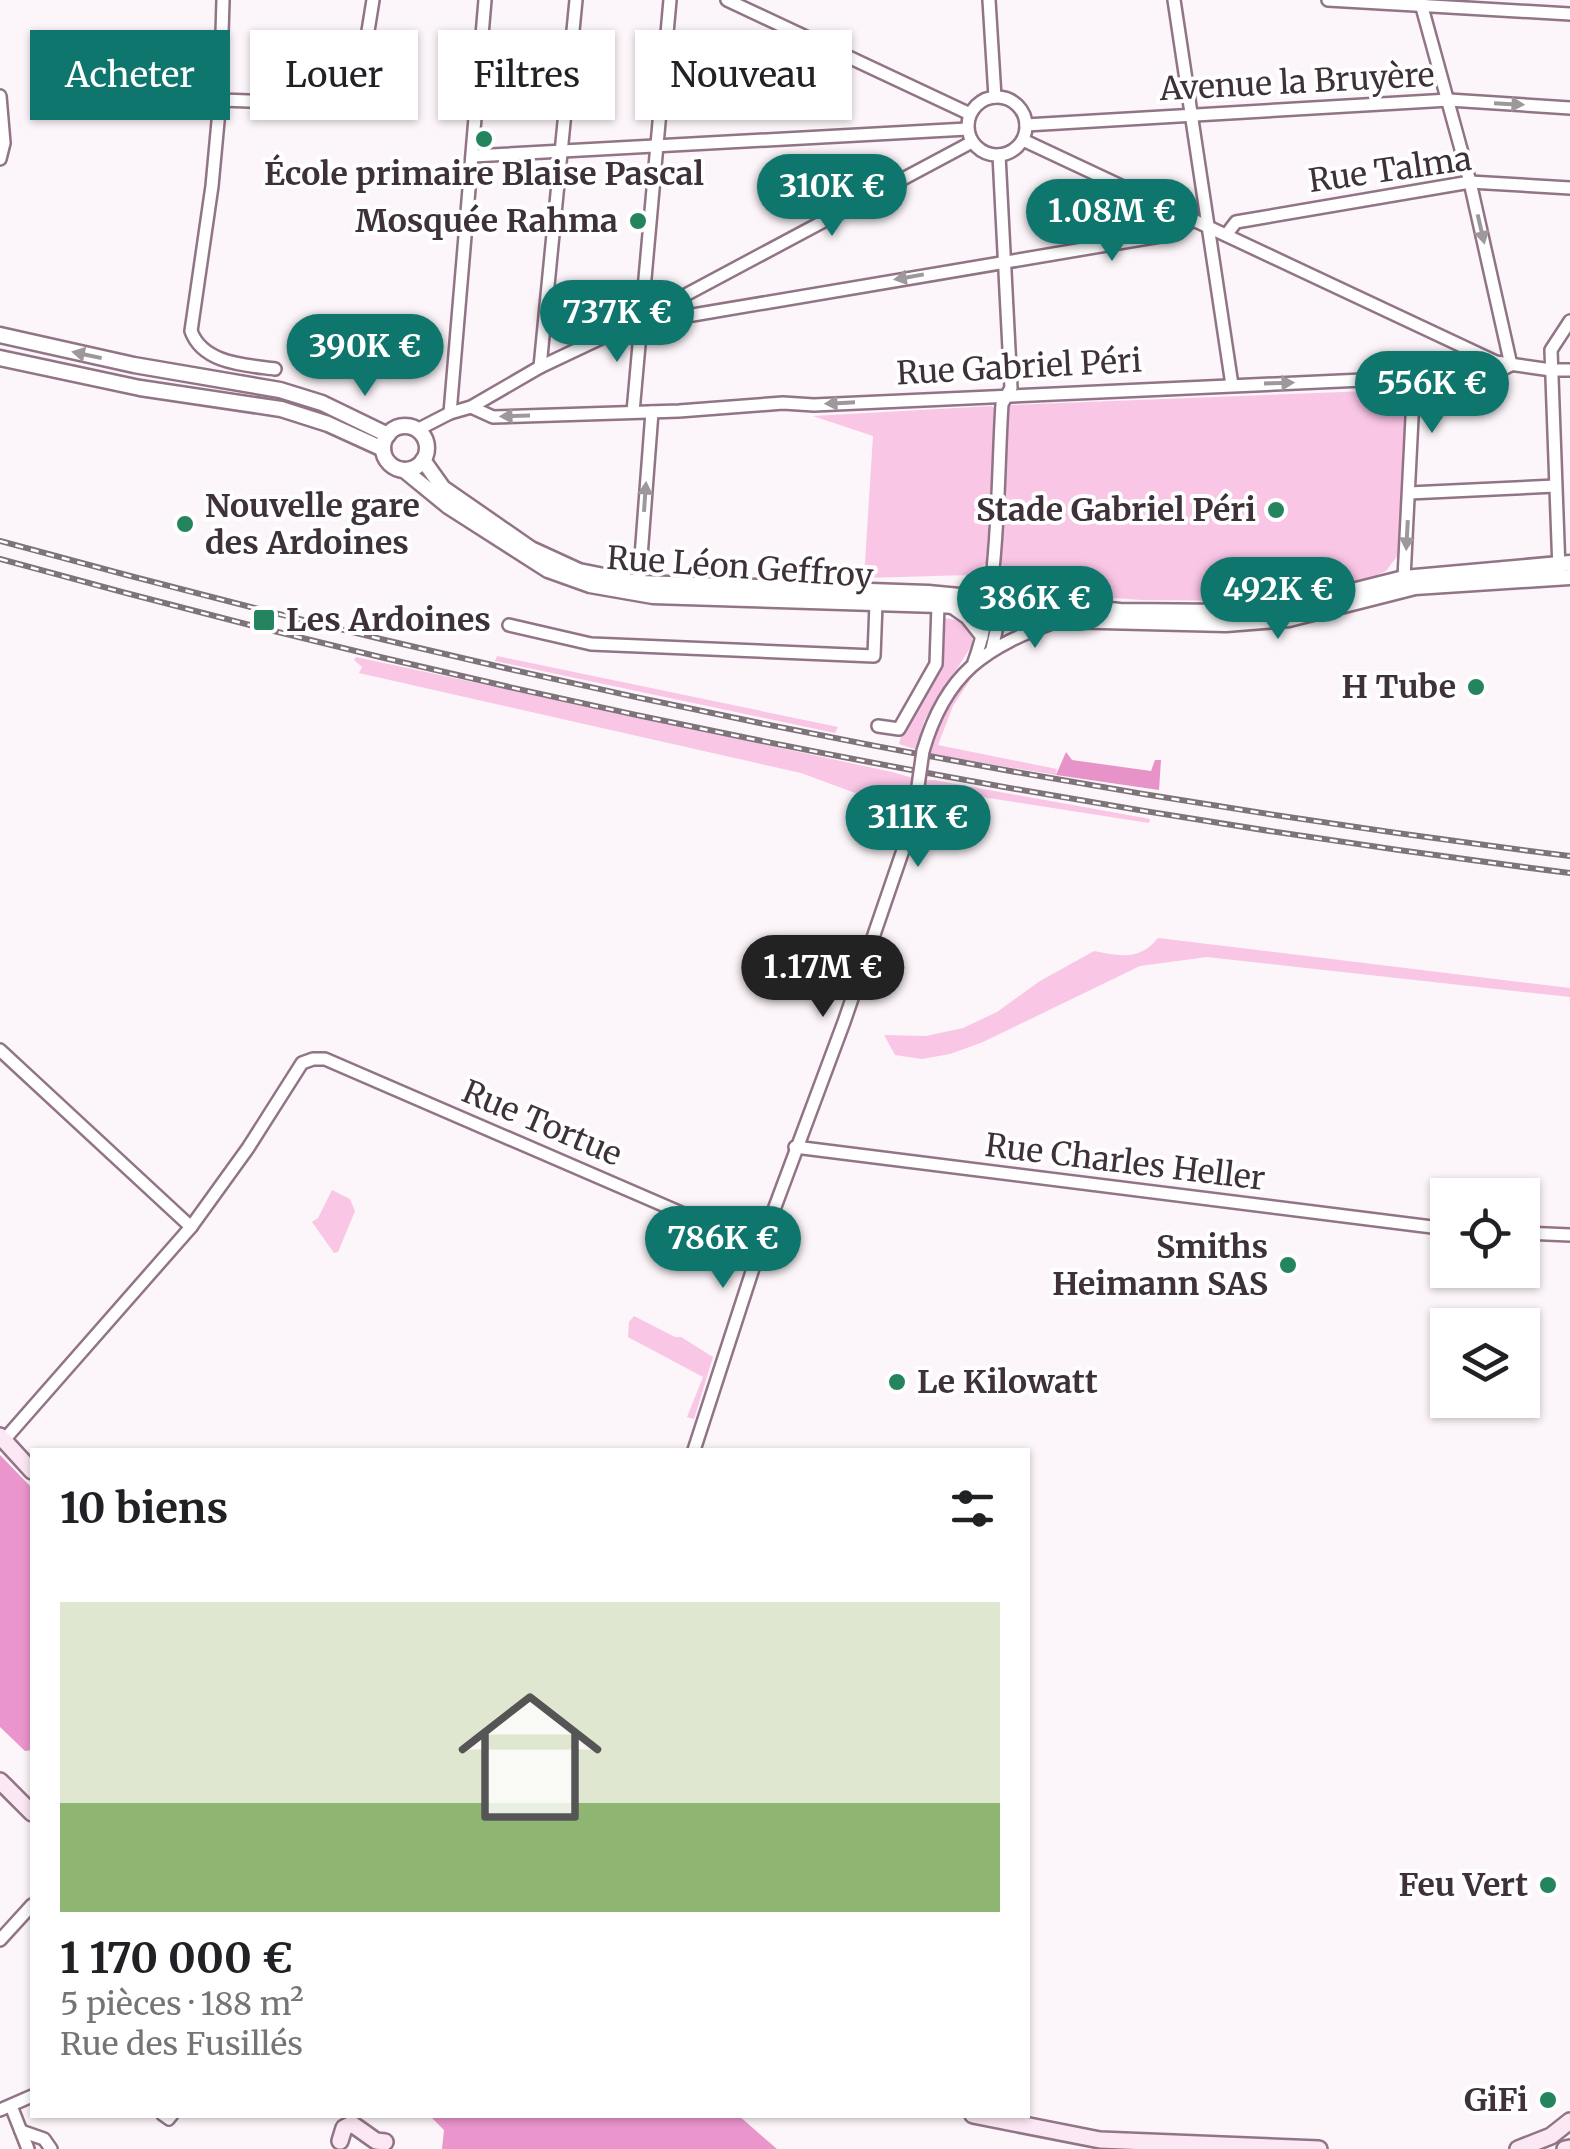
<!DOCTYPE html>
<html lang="fr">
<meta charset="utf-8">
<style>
body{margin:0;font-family:Merriweather,serif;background:#f2f2f2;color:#202124;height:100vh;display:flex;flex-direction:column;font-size:38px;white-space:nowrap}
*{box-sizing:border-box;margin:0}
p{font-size:32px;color:#757577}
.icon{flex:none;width:55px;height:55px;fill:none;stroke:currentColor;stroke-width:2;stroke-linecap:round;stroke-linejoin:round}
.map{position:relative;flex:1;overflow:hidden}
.details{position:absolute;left:30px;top:1448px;width:1000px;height:670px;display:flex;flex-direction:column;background:#fff;border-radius:0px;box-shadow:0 2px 8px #0004}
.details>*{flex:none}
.banner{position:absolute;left:30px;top:30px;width:1000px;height:90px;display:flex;gap:20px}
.buttons{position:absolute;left:1430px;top:1178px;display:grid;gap:20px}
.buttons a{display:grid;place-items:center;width:110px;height:110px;border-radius:0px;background:#fff;box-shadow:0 2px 8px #0004;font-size:50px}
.price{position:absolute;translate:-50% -85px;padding:0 22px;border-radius:35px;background:#0f766e;color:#fff;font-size:32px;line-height:65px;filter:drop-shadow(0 2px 5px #0008)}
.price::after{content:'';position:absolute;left:50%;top:60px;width:30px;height:22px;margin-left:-15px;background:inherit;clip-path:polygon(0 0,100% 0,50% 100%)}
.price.on{background:#222;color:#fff}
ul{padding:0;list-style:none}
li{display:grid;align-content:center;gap:20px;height:530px;padding:0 30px}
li+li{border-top:2px solid #e0e0e0}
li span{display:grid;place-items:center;height:310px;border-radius:0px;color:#555}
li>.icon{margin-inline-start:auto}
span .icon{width:180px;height:180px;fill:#fffc;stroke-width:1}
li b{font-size:42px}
h2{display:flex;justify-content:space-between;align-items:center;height:120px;padding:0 30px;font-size:42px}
.pill{padding:0 35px;border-radius:0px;background:#fff;box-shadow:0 2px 8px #0004;font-size:35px;line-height:90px}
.pill.on{background:#0f766e;color:#fff}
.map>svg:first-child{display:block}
</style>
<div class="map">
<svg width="1570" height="2149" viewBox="0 0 1570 2149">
<rect width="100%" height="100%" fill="#fcf5f9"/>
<g fill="#fac6e6">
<polygon points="1395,390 1407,407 1398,555 1386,571 1364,581 1253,601 1141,600 1020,591 997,557 1009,405"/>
<polygon points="992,406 996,411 986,563 971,575 864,578 873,436 813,416"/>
<path d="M943,618C960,619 974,626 972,645L924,721L918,750L899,744L903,730L938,672L942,661Z"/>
<polygon points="497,656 838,727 835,733 495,661"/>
<polygon points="356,657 892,772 913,778 904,816 894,813 894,805 885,804 801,773 359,673 362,667 354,660"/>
<polygon points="981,663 953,706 938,745 1057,769 1056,775 930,754 946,707"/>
<polygon points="926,780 934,780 1150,819 1149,823 976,796 972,805 949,801 946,828 923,822"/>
<path d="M1158,938L1570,988V997L1207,957L1140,966L983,1042L950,1054L922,1059L895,1055L884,1035L926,1036L963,1028L997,1012L1040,981L1094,951C1119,956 1140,961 1158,938Z"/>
<polygon points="332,1190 350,1199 355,1211 338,1252 334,1253 312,1222 318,1218"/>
<polygon points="634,1316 675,1337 681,1337 713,1357 694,1419 687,1417 703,1377 628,1337 629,1322"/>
</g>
<polygon fill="#e793c9" points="1066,752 1072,760 1151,771 1155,760 1161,760 1159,790 1056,775"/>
<g fill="#ea95cc">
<polygon points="0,1455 32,1488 32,1750 25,1751 0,1727"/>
<polygon points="429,2115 738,2115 777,2149 442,2149 444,2130"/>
</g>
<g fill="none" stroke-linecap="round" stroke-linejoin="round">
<g stroke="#917486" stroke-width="14">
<polyline id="pedestrian" points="162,2115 169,2120 173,2115"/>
</g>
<g stroke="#917486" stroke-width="16">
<g id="minor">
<path d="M223,0L220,100L212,186L191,331C203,364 246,365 275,369"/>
<polyline points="727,0 970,114"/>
<polyline points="989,0 995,97"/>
<polyline points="1174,0 1232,385"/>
<polyline points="1328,0 1570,14"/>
<polyline points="1420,0 1470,182 1511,365"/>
<polyline points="0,96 4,143 0,159"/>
<circle cx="997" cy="126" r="29"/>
<polyline points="220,100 356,105 373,0"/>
<polyline points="1026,125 1449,100 1570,108"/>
<polyline points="1023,140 1496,362 1551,370 1570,370"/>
<polyline points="473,156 967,129"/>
<polyline points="1226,235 1236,222 1470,182 1570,188"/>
<polyline points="640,334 647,324 681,317 1178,233 1192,220"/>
<polyline points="540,367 576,0"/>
<polyline points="471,407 493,417 679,411 783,403 814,405 1494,374 1511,365"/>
<polyline points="633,412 670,0"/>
<polyline points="450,413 485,0"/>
<polyline points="417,430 450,413 471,407 540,367 633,323 972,142"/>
<polyline points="1409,493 1555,486"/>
<polyline points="1559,570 1551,350 1570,321"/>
<polyline points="1404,578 1414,378"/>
<polyline points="639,583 652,412"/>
<polyline points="950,606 967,618 982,637"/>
<polyline points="509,625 591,644 874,656 876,604"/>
<polyline points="992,649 996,631 994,603"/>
<path d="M974,662C1000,592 997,480 1002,404L1011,388L999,155"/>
<polyline points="878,726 899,729 936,664 938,605"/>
<path d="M923,751C946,672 985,647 1060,620"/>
<polyline points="0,1050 191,1227"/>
<polyline points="795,1147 1448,1229"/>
<polyline points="1522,1233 1570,1235"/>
<polyline points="4,1440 191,1227 248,1148 302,1063 313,1059 325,1059 760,1247"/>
<polyline points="694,1450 760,1247 844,1022 913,821"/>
<polyline points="0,1940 32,1905"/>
<polyline points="11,2106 28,2149"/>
<polyline points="0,2110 32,2096"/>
<polyline points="21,2131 44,2139 51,2149"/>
</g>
</g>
<g stroke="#917486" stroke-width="19">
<g id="tertiary">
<polyline points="0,335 134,365 280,390 322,403 388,435"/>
<polyline points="0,358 140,388 281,409 328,424 383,449"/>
<circle cx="405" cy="448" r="22"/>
<polyline points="423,460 443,488 531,549 579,571 639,583 928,593 1120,611 1230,612 1285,608 1404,578 1570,563"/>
<polyline points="404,470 448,506 548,570 590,585 653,596 938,605 987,608 1061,620 1226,624 1289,619 1415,587 1570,577"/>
</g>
</g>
<g stroke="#917486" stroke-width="20">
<g id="secondary">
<polyline points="0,1436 32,1471"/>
<polyline points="0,1781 32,1813"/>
<polyline points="973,2115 1100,2140 1319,2149"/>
<polyline points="340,2141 344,2128 352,2124 376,2141 385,2142"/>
<polyline points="1518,2149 1551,2136 1570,2121"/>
<polyline points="1565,2149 1570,2148"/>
</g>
</g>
<use href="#pedestrian" stroke="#fff" stroke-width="9"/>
<use href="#minor" stroke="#fff" stroke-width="11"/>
<use href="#tertiary" stroke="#fff" stroke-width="14"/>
<use href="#secondary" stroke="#fce8f4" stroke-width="15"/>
<g stroke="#7e7379" stroke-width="6">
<g id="rail">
<path d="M0,541C516,683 1039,790 1570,856"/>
<path d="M0,559C516,702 1039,806 1570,873"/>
</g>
</g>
<use href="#rail" stroke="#fff" stroke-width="2.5" stroke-dasharray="8" stroke-linecap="butt"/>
<g stroke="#917486" stroke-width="16" stroke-linecap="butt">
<polyline id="minor-bridge" points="913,821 923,751"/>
</g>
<use href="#minor-bridge" stroke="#fff" stroke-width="11"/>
</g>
<defs><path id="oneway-solid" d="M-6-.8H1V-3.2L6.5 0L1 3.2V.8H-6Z" transform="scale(2.5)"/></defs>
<g fill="#9e989c">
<use href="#oneway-solid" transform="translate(1509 104) rotate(3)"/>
<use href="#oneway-solid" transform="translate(1481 229) rotate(77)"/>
<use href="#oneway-solid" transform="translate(909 277) rotate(170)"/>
<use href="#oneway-solid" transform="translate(87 355) rotate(-168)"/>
<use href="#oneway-solid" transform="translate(1279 383) rotate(-2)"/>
<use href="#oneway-solid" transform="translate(840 403) rotate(177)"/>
<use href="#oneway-solid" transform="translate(515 416) rotate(178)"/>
<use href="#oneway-solid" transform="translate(645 497) rotate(-86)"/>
<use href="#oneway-solid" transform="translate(1407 535) rotate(93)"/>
</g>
<g fill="#24845d" stroke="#fff" stroke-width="4">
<circle cx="484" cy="139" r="10"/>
<circle cx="638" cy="221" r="10"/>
<circle cx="1276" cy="510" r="10"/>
<circle cx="185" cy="524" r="10"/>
<rect x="252" y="608" width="24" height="24" rx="5"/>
<circle cx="1476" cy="687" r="10"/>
<circle cx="1288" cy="1265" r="10"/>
<circle cx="897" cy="1382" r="10"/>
<circle cx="1548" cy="1885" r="10"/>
<circle cx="1548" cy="2100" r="10"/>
</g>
<g text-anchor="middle" stroke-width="8" stroke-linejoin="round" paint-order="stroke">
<g font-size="32" fill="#3e3139" stroke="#fff">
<text transform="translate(1297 82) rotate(-3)" y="11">Avenue la Bruyère</text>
<text transform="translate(1390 170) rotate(-8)" y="11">Rue Talma</text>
<text transform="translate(1019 367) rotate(-3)" y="11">Rue Gabriel Péri</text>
<text transform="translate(740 567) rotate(4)" y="11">Rue Léon Geffroy</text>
<text transform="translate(542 1123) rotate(23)" y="11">Rue Tortue</text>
<text transform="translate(1125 1162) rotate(7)" y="11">Rue Charles Heller</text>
</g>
<g font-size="32" font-weight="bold" fill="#3e3139" stroke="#fff" text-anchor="end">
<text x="484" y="185" text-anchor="middle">École primaire Blaise Pascal</text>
<text x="618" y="232">Mosquée Rahma</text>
<text x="205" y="517" text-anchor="start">Nouvelle gare<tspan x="205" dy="37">des Ardoines</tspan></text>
<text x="1256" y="521">Stade Gabriel Péri</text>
<text x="286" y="631" text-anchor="start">Les Ardoines</text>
<text x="1456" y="698">H Tube</text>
<text x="1268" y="1258">Smiths<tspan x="1268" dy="37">Heimann SAS</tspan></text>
<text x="917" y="1393" text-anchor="start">Le Kilowatt</text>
<text x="1528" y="1896">Feu Vert</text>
<text x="1528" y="2111">GiFi</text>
</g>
</g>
</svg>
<div class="buttons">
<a><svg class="icon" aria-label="locate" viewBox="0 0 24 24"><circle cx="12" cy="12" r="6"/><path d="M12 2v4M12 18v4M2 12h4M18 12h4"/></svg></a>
<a><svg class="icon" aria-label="layers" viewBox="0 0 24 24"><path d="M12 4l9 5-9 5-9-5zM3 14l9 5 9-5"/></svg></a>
</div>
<b class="price" style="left:832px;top:239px">310K €</b>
<b class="price" style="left:1112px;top:264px">1.08M €</b>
<b class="price" style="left:617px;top:365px">737K €</b>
<b class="price" style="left:365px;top:399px">390K €</b>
<b class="price" style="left:1432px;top:436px">556K €</b>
<b class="price" style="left:1278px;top:642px">492K €</b>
<b class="price" style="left:1035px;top:651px">386K €</b>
<b class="price" style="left:918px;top:870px">311K €</b>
<b class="price on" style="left:823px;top:1020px">1.17M €</b>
<b class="price" style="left:723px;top:1291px">786K €</b>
<div class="banner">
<a class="pill on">Acheter</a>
<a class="pill">Louer</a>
<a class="pill">Filtres</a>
<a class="pill">Nouveau</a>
</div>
<section class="details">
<h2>10 biens<svg class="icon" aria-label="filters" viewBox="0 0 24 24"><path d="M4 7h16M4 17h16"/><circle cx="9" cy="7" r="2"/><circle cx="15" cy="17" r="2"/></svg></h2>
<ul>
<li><span style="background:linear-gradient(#dfe7d0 65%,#8fb573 0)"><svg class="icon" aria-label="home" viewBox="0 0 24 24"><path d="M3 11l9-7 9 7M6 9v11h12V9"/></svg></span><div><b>1 170 000 €</b><p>5 pièces · 188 m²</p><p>Rue des Fusillés</p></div></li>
</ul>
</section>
</div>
